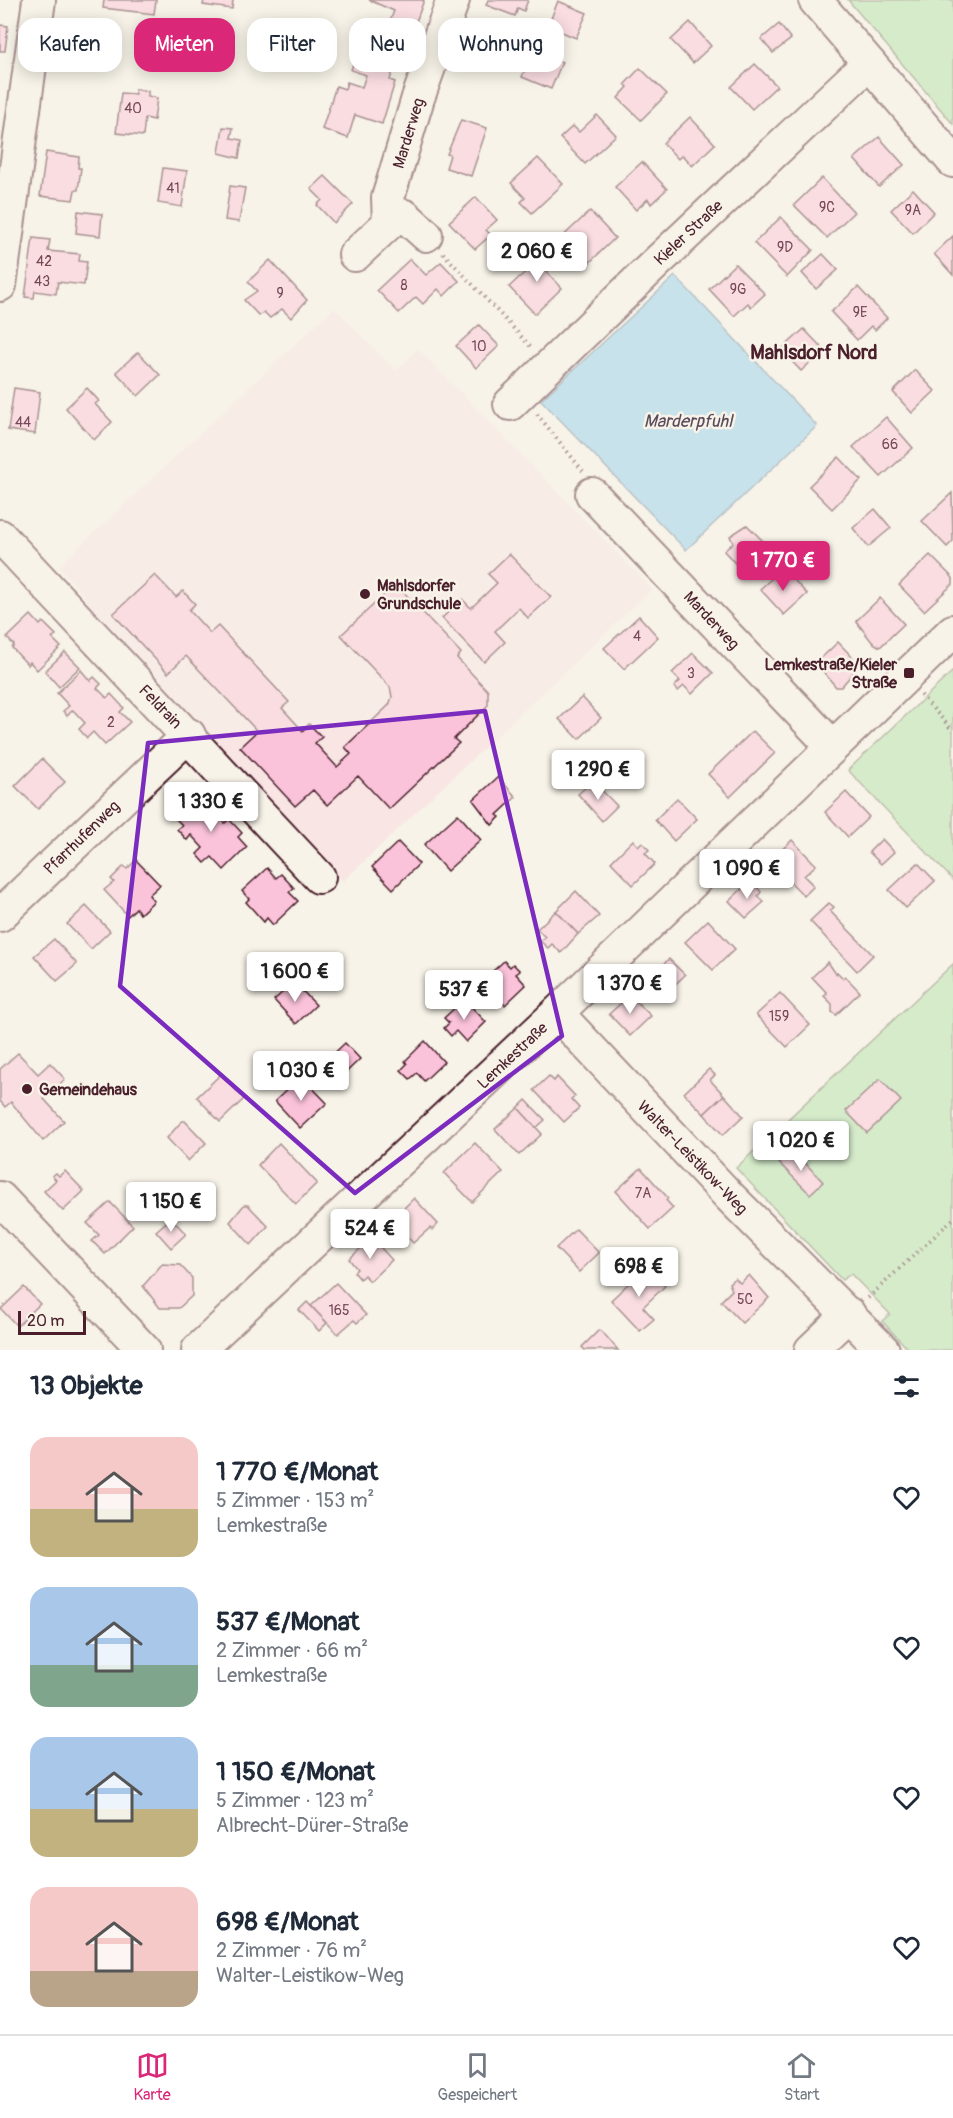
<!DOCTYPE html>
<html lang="de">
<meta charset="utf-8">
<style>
body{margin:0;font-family:Pangolin,sans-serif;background:#f6f6f7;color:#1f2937;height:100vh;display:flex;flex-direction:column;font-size:22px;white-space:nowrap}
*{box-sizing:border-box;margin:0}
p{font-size:20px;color:#747a83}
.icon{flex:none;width:33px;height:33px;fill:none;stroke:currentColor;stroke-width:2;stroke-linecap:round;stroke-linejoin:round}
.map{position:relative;height:1350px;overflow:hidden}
.side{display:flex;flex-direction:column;background:#fff;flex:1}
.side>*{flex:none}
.banner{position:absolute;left:18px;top:18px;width:600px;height:54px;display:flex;gap:12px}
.scale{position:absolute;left:18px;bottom:15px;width:68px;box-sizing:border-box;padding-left:6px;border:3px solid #4a1f2b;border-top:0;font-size:16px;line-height:21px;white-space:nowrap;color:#4a1f2b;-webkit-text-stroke:4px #f7f3e8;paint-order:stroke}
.price{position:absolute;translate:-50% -51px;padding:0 14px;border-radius:6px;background:#fff;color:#222;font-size:20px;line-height:39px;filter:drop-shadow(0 2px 3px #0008)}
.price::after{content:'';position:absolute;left:50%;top:36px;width:18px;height:14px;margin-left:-9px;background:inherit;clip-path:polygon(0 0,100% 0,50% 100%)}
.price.active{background:#db2777;color:#fff}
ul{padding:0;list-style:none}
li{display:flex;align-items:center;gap:18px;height:150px;padding:0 30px}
li span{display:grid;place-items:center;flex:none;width:168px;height:120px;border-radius:18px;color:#555}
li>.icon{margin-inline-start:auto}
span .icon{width:72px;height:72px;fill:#fffc;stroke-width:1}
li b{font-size:26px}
h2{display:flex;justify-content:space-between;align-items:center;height:72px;padding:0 30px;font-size:26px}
.chip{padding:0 21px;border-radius:18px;background:#fff;box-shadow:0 3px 15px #0003;font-size:21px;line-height:54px}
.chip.active{background:#db2777;color:#fff}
.dock{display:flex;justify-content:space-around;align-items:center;height:84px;border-top:2px solid #e0e1e3;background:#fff;font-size:16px;color:#747a83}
.dock a{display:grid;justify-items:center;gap:3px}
.dock .active{color:#db2777}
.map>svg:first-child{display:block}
</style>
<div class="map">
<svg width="953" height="1350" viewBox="0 0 953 1350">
<rect width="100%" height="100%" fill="#f7f3e8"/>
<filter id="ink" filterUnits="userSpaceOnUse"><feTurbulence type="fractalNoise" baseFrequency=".0167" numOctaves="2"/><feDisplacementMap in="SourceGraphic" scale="12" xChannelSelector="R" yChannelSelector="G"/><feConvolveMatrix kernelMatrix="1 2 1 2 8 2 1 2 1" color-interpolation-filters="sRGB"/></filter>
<g filter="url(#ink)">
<polygon fill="#f8e5e4" points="334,308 396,371 418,349 652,589 343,881 90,613 85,606 87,599 59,566"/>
<g fill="#ace3a6" stroke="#7b8168" stroke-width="1.5">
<polygon points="848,0 953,0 953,124"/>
<polygon points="953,671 953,880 848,770"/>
<polygon points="953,964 953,1350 909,1350 882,1321 890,1314 851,1274 842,1280 736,1168"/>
</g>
<polygon fill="#8ccfee" stroke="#7289a0" stroke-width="1.5" points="675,276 817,426 686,550 541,400"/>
<g fill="#fbc3da" stroke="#4a1f2b" stroke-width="1.5">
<polygon points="104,0 156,0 154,14 103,8"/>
<polygon points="204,0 233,0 232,9 203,5"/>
<polygon points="369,0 424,0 413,30 390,21 394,11"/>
<polygon points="488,0 528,0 524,11 518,8 515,16 486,5"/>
<polygon points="558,1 587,13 576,38 548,26"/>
<polygon points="690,22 711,46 693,63 671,40"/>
<polygon points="779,24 791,39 773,53 761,39"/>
<polygon points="0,25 8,26 5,51 0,51"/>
<polygon points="470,28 480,31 481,29 499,38 492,59 484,63 463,55 461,51"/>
<polygon points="160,33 170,34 169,42 186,44 187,39 196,40 193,62 155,57"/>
<polygon points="375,49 397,56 390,80 395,82 382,124 355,115 348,138 322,129 336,86 345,89 347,82 362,87 366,75 351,70 356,54 372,59"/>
<polygon points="532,50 562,62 551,89 522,77"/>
<polygon points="755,64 777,86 752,109 731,87"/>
<polygon points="640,68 667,94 641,120 618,98 628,87 625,84"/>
<polygon points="135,89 148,91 148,96 157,98 154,120 145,118 143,136 116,133 121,93 135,94"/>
<polygon points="597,115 616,135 585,164 560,138 573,126 579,132"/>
<polygon points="690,117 715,144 692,166 682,155 678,159 663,143"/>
<polygon points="461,120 487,128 471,176 446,168 450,155 447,154"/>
<polygon points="223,127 233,128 231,138 242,140 239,158 219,153"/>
<polygon points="879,137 904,165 879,187 854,159"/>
<polygon points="46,152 79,157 78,168 81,168 78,190 75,190 73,200 40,196"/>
<polygon points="538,158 563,184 532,213 521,202 525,198 511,183"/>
<polygon points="642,162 667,189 651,204 648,199 636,210 615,187"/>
<polygon points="163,168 187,171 182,207 158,203"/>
<polygon points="325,176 353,204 334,223 317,205 322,200 311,189"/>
<polygon points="822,178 854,212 827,238 794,205"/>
<polygon points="230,186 245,188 239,222 225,220"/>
<polygon points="913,189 934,212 913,233 891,210"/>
<polygon points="476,197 497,220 486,230 491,235 475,249 449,222"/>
<polygon points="78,211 102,214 100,236 76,233"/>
<polygon points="590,211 615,238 588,264 575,249 571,253 559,240"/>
<polygon points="781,217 813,250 787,277 754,243"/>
<polygon points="953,236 953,275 934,254"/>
<polygon points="33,238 50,240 48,251 80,254 79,261 87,262 84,285 58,282 56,294 35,291 34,298 25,297"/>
<polygon points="542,247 557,263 547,272 562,288 535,314 509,287 537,261 532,256"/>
<polygon points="823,254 838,270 816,289 802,273"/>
<polygon points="410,259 426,275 441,262 459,281 444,296 438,289 423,304 416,297 399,313 377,290"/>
<polygon points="270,260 307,300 291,318 282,309 270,318 264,312 259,316 244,300 257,291 248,282"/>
<polygon points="735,264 765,294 751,307 748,303 734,316 709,289"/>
<polygon points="858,287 887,318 875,330 871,326 857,340 831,312"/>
<polygon points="479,325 499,346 476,368 456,346"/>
<polygon points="804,329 824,350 801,371 781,350"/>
<polygon points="138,352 160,375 138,396 116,372"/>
<polygon points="915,370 935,391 912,413 893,392"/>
<polygon points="14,388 40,392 35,434 8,430"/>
<polygon points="87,388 99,401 95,404 112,422 94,440 66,408"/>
<polygon points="886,417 913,448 881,477 853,447"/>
<polygon points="839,457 861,480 832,509 809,486"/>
<polygon points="952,493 953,541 947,547 922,521"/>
<polygon points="875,509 891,528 868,547 853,528"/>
<polygon points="747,525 768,546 742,571 724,551 733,543 730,536"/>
<polygon points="509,554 551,597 528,618 519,608 495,631 505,642 484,662 442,618 462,599 471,608 497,583 488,574"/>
<polygon points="930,555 953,578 953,584 924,611 899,585"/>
<polygon points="783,568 807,594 784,615 760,589"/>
<polygon points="155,575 176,597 183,591 195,604 189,610 210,633 218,626 289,702 282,708 303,731 309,724 322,737 315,743 337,767 351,754 345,747 389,705 392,697 390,687 341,635 396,584 461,653 457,658 488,691 488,705 454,739 459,743 389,809 358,776 327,805 313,790 295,806 240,747 257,731 186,656 168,673 113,614"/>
<polygon points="880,598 904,624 880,647 872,642 856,621"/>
<polygon points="31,615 40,625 43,622 56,635 52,638 61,647 37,670 30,662 28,665 12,648 14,645 7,638"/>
<polygon points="639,616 658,637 624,669 604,648"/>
<polygon points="838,642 860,665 841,687 836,687 816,663"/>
<polygon points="65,652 80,667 59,687 45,671"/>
<polygon points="693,653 713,673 692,694 684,686 678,691 674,687 680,681 672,673"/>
<polygon points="81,670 90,681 94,677 101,684 97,688 107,698 111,694 124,708 120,712 130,722 105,745 93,732 87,738 79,729 85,723 73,710 67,716 63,711 69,706 57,693"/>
<polygon points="582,697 601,718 579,739 559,719"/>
<polygon points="753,731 775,753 730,797 708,774"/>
<polygon points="42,759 65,782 38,809 15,786"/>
<polygon points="498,777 516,797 497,815 500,817 492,825 473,800"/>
<polygon points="593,781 617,806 602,821 578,794"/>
<polygon points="846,792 869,817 848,837 825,812"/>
<polygon points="199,796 208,806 213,802 219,808 215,813 225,823 229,819 242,833 238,837 247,847 224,870 212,857 205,863 197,854 203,848 191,835 187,840 177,829 182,825 175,818"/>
<polygon points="677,798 697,819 674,841 655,820"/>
<polygon points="458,814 481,840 447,871 424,845"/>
<polygon points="882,839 894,852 881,864 869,852"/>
<polygon points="633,840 638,846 642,842 649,850 645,853 655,864 633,885 611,862"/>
<polygon points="792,840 816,865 804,876 814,886 804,896 770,861"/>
<polygon points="398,842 419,864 393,889 372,867"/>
<polygon points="136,860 160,885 149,895 154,901 140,914 136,908 128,916 104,890 114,882 111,879 124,866 127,869"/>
<polygon points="918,863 935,881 906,908 889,890"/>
<polygon points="267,868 276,878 281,874 294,888 289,892 298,901 273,925 267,918 264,922 246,902 249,899 242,891"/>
<polygon points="747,884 752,889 756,886 761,892 758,896 764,902 746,918 729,901"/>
<polygon points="576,891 599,916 578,934 556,911"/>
<polygon points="829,903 834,907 830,911 873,955 857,971 810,921"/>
<polygon points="86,906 110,931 91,949 67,924"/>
<polygon points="556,911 578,934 561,953 552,944 548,948 540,941 545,937 537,929"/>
<polygon points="708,920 735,949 713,970 685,942"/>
<polygon points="54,939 77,964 57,981 34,956"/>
<polygon points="669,959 685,975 662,997 646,981"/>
<polygon points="504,961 510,967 513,964 520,971 516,974 526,985 505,1005 482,981"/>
<polygon points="828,962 836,974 837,972 843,978 845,976 860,992 836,1015 832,1012 832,1004 824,996 827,993 812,977"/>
<polygon points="294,982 316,1005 296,1024 274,1000"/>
<polygon points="780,993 810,1025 787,1047 756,1015"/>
<polygon points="630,995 651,1016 630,1036 609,1014"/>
<polygon points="464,999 486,1022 466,1042 456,1031 451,1036 444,1028 449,1023 444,1018"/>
<polygon points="425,1041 444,1062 424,1081 417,1073 410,1079 401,1070 407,1064 405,1061"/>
<polygon points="345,1043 360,1059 338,1080 323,1064"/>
<polygon points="18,1053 38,1074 50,1063 65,1079 44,1099 64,1121 43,1141 11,1102 5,1107 0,1101 0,1069"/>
<polygon points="709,1069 715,1075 710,1080 724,1095 704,1114 684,1093"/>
<polygon points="221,1074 244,1099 220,1122 197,1097"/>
<polygon points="301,1076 327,1103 300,1128 275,1101"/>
<polygon points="549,1076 554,1081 557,1077 575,1096 571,1099 579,1108 564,1122 534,1090"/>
<polygon points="880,1079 901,1101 867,1133 846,1111"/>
<polygon points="724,1095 743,1116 723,1135 704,1114"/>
<polygon points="526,1100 545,1120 536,1128 518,1108"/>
<polygon points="518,1108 542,1134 519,1155 495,1129"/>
<polygon points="182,1121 185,1121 206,1143 188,1161 167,1138"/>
<polygon points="279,1143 317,1183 296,1204 258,1165"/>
<polygon points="475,1143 503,1172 472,1202 444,1173"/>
<polygon points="793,1150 823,1182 810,1194 779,1163"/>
<polygon points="641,1168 668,1198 666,1200 673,1208 650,1229 616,1191"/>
<polygon points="65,1171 84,1191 63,1211 44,1191 56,1180 52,1176 56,1173 59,1176"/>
<polygon points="414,1198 438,1224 432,1230 430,1228 413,1243 392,1220"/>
<polygon points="110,1202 133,1226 105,1254 92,1241 99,1235 87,1223"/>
<polygon points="244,1205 248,1205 268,1226 251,1245 230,1222"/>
<polygon points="171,1218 186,1234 171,1248 156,1231"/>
<polygon points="576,1229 599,1253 579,1272 556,1248"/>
<polygon points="372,1238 392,1260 370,1281 364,1275 360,1279 354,1272 357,1269 349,1259"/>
<polygon points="162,1264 180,1265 192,1278 192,1296 179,1308 160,1308 143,1286"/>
<polygon points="647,1266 665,1286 643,1307 654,1319 640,1331 611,1300"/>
<polygon points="749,1275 769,1298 742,1323 721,1301 732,1290 729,1283 735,1278 740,1283"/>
<polygon points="336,1283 366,1315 357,1323 354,1320 338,1334 311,1306"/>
<polygon points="24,1287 40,1304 17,1326 1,1309"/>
<polygon points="307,1302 327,1323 319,1331 299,1310"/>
<polygon points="599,1330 606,1336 618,1350 585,1350 582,1347"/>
</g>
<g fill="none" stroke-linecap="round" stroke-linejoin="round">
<g stroke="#4a1f2b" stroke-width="36">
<g id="minor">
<polyline points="815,0 953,161"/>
<polyline points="389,212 405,216 426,235"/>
<polyline points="355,255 389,223 388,198 418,98 453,0"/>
<polyline points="0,285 39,0"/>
<polyline points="510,404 655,264 869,63"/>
<polyline points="592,494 832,746"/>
<polyline points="0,536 319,877"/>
<polyline points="0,915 189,735"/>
<polyline points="557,1013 730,1197 883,1350"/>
<polyline points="0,1198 144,1350"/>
<polyline points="198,1350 557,1013 953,631"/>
<polyline points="811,1350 849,1314"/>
</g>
</g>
<g stroke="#4a1f2b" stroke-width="4" stroke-dasharray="1.5 4.5" stroke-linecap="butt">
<polyline points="443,253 532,348"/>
<polyline points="537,414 583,471"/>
<polyline points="921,695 953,731"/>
<polyline points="868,1298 953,1219"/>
</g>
<use href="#minor" stroke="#f7f3e8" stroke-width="32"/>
</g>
</g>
<path d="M0 0H953V1350H0ZM485,711L562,1036L355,1193L120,986L148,743Z" fill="#f7f3e8" fill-opacity=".55" fill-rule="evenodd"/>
<path fill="none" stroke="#7b2cbf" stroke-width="4.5" stroke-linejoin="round" d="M485,711L562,1036L355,1193L120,986L148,743Z"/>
<g fill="#4a1f2b" stroke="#f7f3e8" stroke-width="2">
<circle cx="365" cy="594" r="6"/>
<rect x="903" y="667" width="12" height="12" rx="3"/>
<circle cx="27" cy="1089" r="6"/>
</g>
<g text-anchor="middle" stroke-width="5" stroke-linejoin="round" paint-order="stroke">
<g font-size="14" fill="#764857">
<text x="133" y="113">40</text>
<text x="173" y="193">41</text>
<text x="827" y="212">9C</text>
<text x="913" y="215">9A</text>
<text x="785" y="252">9D</text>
<text x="44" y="266">42</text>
<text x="42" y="286">43</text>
<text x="404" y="290">8</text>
<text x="738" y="294">9G</text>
<text x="280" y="298">9</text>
<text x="860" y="317">9E</text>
<text x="479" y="351">10</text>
<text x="23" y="427">44</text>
<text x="890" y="449">66</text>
<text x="637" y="641">4</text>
<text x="691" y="678">3</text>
<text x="111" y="727">2</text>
<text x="779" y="1021">159</text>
<text x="643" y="1198">7A</text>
<text x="745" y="1304">5C</text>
<text x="339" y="1315">165</text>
</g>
<g font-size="16" fill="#4a1f2b" stroke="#f7f3e8">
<text transform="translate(408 133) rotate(-73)" y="6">Marderweg</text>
<text transform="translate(688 232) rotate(-43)" y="6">Kieler Straße</text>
<text transform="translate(712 620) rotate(47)" y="6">Marderweg</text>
<text transform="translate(161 706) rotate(46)" y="6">Feldrain</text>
<text transform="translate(81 837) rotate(-44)" y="6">Pfarrhufenweg</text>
<text transform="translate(512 1055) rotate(-43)" y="6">Lemkestraße</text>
<text transform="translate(693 1157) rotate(46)" y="6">Walter-Leistikow-Weg</text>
</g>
<g font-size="16" font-weight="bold" fill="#4a1f2b" stroke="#f7f3e8" text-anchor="start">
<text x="377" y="591">Mahlsdorfer<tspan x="377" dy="18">Grundschule</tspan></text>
<text x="897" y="670" text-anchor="end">Lemkestraße/Kieler<tspan x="897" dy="18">Straße</tspan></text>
<text x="39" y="1095">Gemeindehaus</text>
</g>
<g font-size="18" font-style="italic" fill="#5a4b5c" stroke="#f7f3e8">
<text x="688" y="427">Marderpfuhl</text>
</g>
<g font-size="20" font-weight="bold" fill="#4a1f2b" stroke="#f7f3e8">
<text x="814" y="359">Mahlsdorf Nord</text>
</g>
</g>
</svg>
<div class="scale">20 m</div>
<b class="price" style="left:537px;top:283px">2 060 €</b>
<b class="price active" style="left:783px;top:592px">1 770 €</b>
<b class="price" style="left:598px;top:801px">1 290 €</b>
<b class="price" style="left:211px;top:833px">1 330 €</b>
<b class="price" style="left:747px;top:900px">1 090 €</b>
<b class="price" style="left:295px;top:1003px">1 600 €</b>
<b class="price" style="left:630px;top:1015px">1 370 €</b>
<b class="price" style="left:464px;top:1021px">537 €</b>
<b class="price" style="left:301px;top:1102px">1 030 €</b>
<b class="price" style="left:801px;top:1172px">1 020 €</b>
<b class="price" style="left:171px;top:1233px">1 150 €</b>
<b class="price" style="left:370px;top:1260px">524 €</b>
<b class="price" style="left:639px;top:1298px">698 €</b>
<div class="banner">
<a class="chip">Kaufen</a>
<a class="chip active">Mieten</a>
<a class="chip">Filter</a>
<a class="chip">Neu</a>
<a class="chip">Wohnung</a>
</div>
</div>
<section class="side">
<h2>13 Objekte<svg class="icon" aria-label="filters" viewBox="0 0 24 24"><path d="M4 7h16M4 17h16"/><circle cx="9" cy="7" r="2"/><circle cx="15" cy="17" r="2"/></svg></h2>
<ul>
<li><span style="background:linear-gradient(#f6c9c9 60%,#c2b280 0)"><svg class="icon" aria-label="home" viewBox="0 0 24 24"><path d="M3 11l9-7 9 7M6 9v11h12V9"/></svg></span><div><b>1 770 €/Monat</b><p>5 Zimmer · 153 m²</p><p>Lemkestraße</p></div><svg class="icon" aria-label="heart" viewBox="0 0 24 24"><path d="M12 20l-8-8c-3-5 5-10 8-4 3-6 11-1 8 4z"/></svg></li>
<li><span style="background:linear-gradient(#a9c7e8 65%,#7fa58c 0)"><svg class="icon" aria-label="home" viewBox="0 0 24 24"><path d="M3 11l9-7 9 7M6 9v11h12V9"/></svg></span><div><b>537 €/Monat</b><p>2 Zimmer · 66 m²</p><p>Lemkestraße</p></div><svg class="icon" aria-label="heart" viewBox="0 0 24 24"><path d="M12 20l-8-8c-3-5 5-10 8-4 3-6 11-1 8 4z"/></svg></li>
<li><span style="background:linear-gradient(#a9c7e8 60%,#c2b280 0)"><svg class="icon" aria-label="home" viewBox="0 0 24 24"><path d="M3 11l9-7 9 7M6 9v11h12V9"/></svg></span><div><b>1 150 €/Monat</b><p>5 Zimmer · 123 m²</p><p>Albrecht-Dürer-Straße</p></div><svg class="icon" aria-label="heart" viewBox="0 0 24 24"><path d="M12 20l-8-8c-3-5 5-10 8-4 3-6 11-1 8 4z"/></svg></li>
<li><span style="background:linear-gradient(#f6c9c9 70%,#b9a48a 0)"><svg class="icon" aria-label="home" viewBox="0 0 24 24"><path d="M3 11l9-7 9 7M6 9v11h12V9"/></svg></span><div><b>698 €/Monat</b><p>2 Zimmer · 76 m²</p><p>Walter-Leistikow-Weg</p></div><svg class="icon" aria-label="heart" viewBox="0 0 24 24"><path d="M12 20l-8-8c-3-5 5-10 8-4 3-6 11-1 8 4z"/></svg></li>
</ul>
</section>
<nav class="dock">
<a class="active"><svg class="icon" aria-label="map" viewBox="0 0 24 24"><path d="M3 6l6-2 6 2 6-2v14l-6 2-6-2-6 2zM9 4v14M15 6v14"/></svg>Karte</a>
<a><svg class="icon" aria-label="saved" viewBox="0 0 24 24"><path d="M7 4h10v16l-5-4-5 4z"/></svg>Gespeichert</a>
<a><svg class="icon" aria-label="home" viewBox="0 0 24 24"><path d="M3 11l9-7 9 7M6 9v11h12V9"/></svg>Start</a>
</nav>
